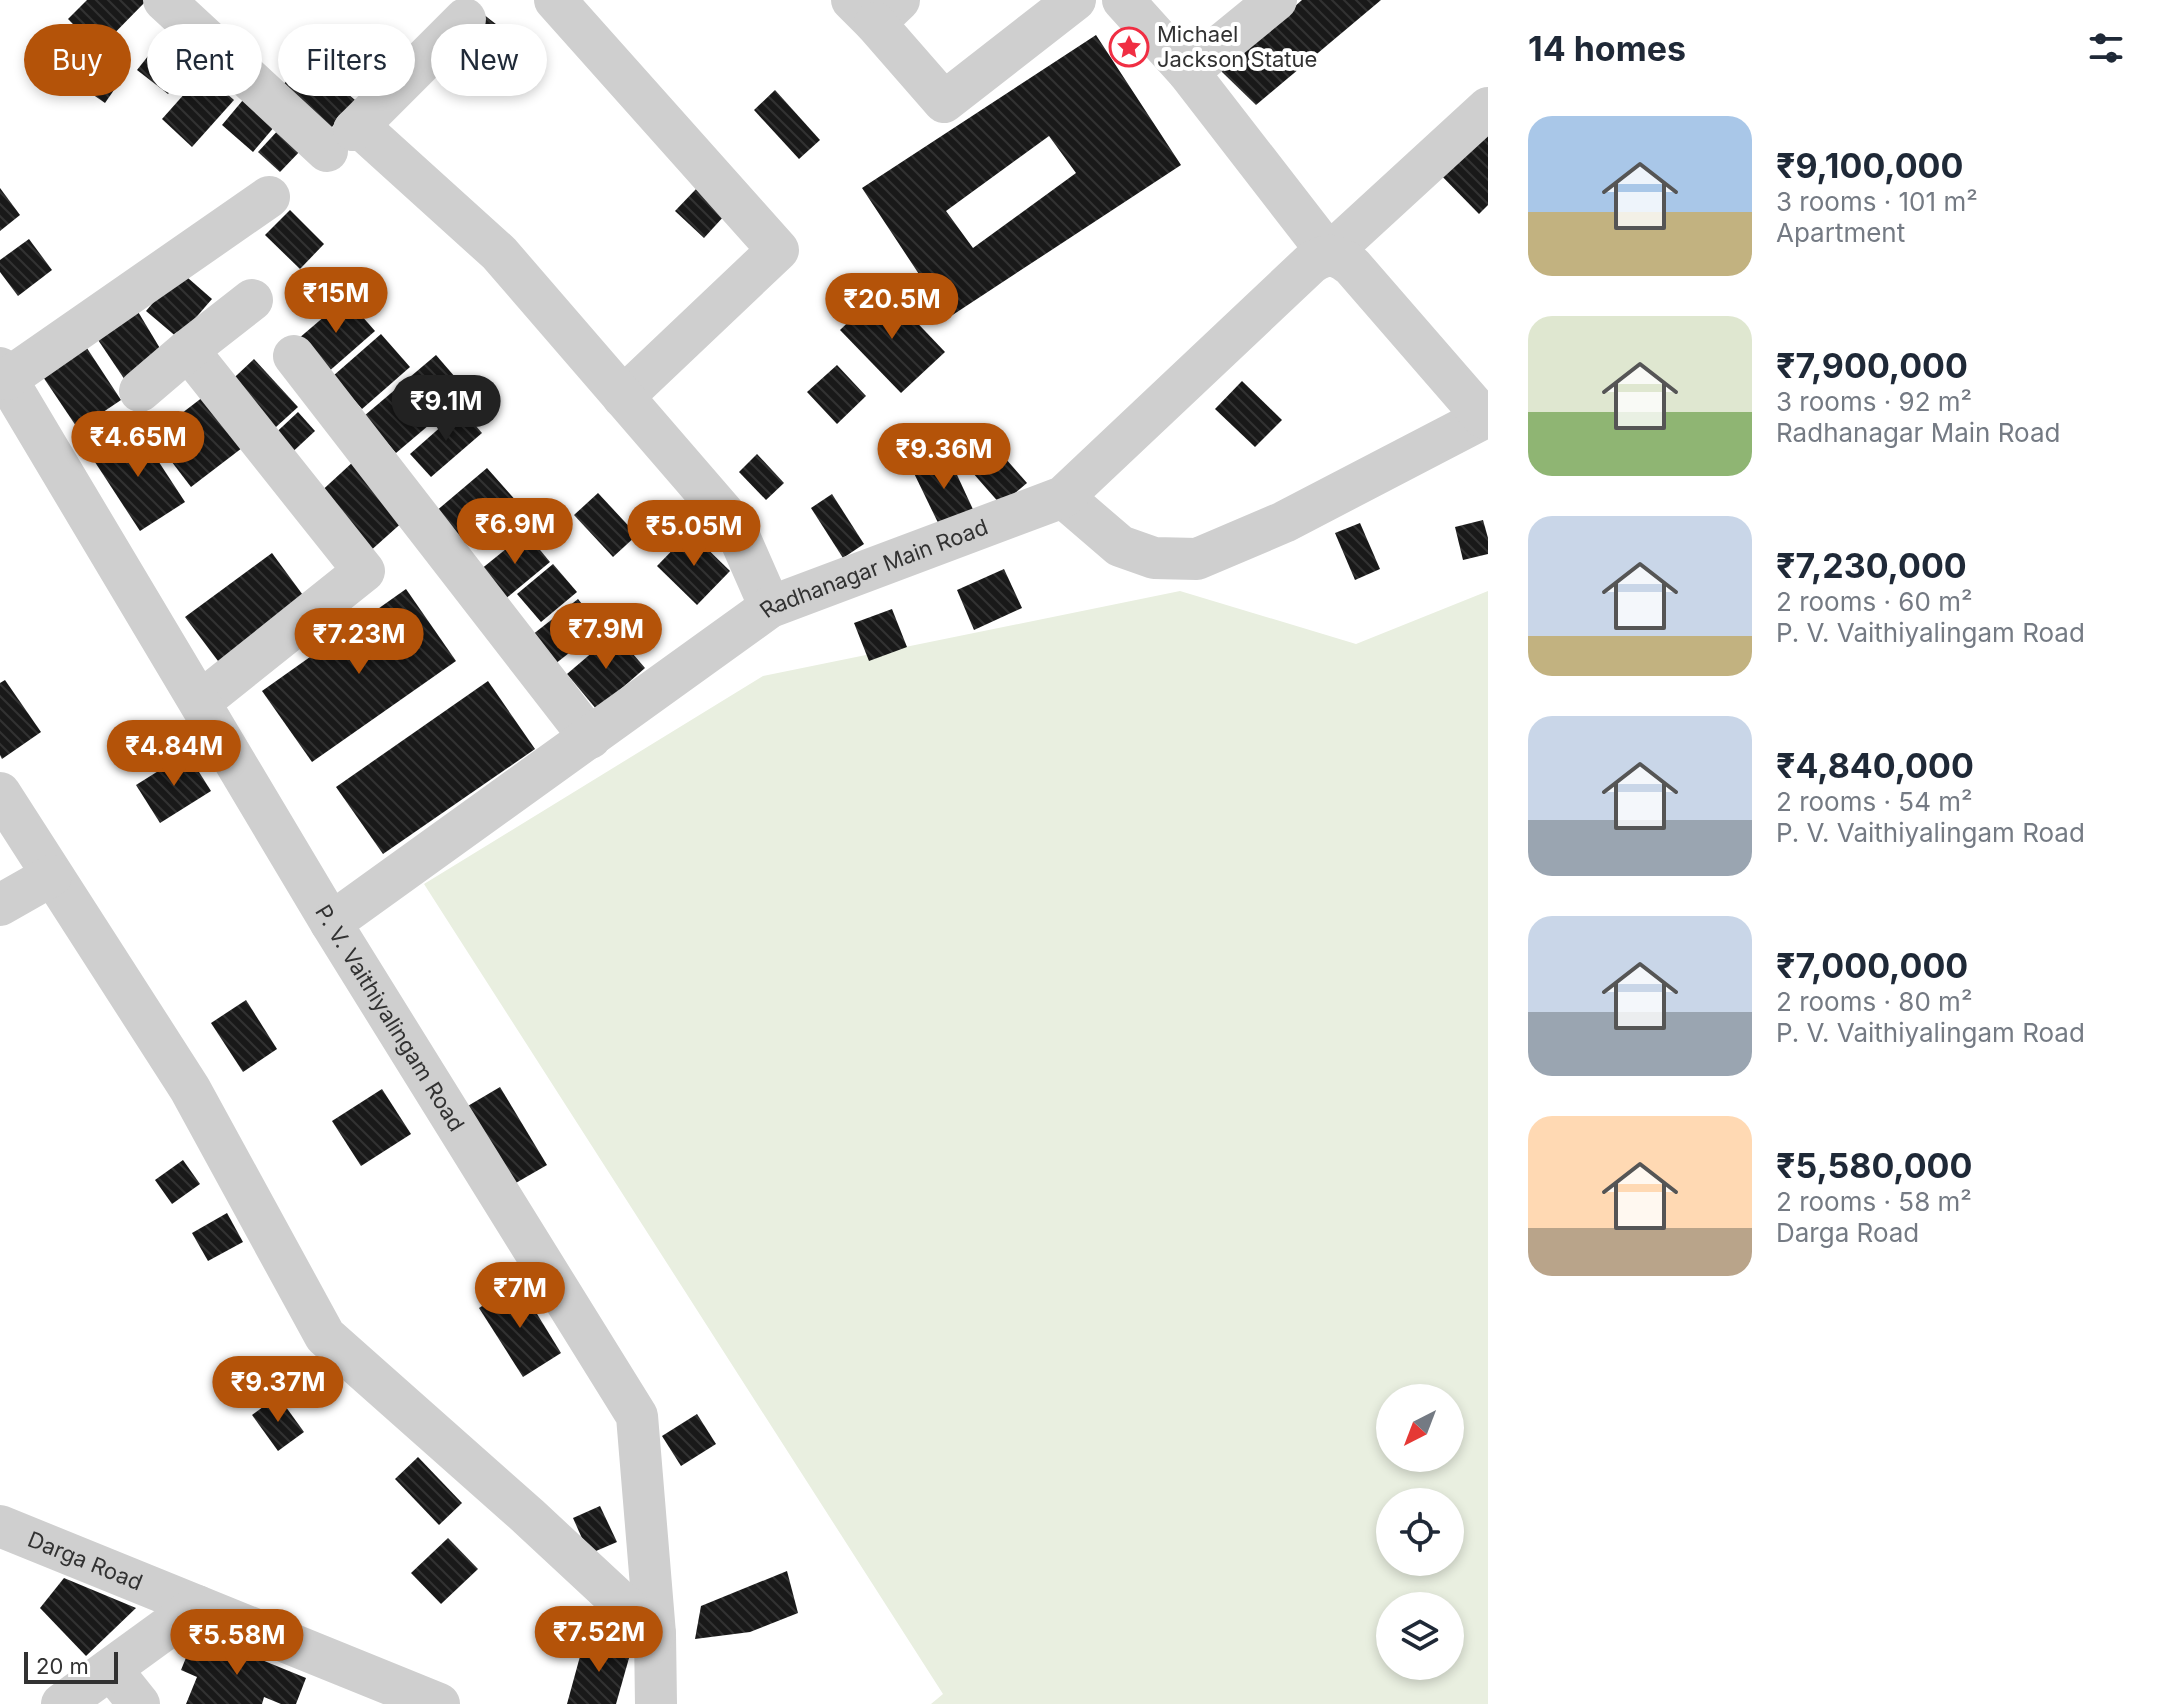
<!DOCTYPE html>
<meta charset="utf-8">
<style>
body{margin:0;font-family:Inter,sans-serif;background:#f2f2f3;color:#1f2937;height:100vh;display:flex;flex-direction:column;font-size:30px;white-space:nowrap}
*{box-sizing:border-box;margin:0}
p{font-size:26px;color:#747a83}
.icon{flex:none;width:44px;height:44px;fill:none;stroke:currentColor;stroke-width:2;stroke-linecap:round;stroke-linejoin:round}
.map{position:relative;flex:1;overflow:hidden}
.sheet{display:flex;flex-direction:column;background:#fff;width:680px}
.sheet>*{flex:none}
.hud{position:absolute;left:24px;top:24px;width:760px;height:72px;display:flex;gap:16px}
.needle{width:52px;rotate:222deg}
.fabs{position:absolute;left:1376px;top:1384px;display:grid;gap:16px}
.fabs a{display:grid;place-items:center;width:88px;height:88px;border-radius:50%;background:#fff;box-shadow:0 4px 12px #0003;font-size:40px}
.scale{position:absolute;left:24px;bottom:20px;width:94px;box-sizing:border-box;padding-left:8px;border:4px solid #323232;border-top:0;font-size:22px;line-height:28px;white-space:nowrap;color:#323232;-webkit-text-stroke:6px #fff;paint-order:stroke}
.price{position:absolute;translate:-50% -68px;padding:0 18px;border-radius:28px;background:#b45309;color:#fff;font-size:26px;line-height:52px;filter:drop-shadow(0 2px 4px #0008)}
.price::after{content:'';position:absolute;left:50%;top:48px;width:24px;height:18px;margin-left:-12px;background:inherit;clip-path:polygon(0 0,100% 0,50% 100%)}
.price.selected{background:#222;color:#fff}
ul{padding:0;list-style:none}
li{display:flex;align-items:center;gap:24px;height:200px;padding:0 40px}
li span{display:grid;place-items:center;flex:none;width:224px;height:160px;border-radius:24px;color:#555}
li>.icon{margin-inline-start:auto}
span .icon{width:96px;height:96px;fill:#fffc;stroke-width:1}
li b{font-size:34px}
h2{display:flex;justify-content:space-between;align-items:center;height:96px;padding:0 40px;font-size:34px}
.chip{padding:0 28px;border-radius:36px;background:#fff;box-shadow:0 4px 12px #0003;font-size:28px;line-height:72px}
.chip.selected{background:#b45309;color:#fff}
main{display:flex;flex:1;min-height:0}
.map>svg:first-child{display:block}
</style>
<main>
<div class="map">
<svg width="1488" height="1704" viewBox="0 0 1488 1704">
<defs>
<pattern id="building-back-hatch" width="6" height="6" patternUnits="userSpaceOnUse" patternTransform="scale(2)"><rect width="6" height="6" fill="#191919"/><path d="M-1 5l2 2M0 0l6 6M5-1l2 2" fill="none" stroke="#323232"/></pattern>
</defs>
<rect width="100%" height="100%" fill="#fff"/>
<path fill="#e9efe0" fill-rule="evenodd" d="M1180,591L1356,644L1488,591V1704H931L943,1694L424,884L763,676ZM1390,1398H1450V1458H1390ZM1390,1502H1450V1562H1390ZM1390,1606H1450V1666H1390Z"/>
<g fill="url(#building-back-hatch)" fill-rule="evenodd">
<polygon points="87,0 147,0 98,50 68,19"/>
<polygon points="1302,0 1381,0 1256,105 1221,71"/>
<polygon points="483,14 533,53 508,86 457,47"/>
<path d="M1096,35L1181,165L948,318L862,188ZM1049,136L1076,173L973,248L946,211Z"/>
<polygon points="347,40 387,73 369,95 329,62"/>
<polygon points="160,41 191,65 168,94 137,70"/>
<polygon points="84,50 123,77 105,103 66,76"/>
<polygon points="306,58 355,100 326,134 277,92"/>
<polygon points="203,73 234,100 192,147 162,119"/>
<polygon points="775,90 820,140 799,159 754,110"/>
<polygon points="243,100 275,126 253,152 222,125"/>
<polygon points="281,127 303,148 280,172 258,152"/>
<polygon points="1488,133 1488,205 1479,214 1433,167"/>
<polygon points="0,188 20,215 0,231"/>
<polygon points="697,188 725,215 704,238 675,211"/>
<polygon points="290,210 324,244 300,269 265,235"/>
<polygon points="29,239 52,270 18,296 0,272 0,260"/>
<polygon points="180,271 212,299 178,338 146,311"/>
<polygon points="884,288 945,352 901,393 840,330"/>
<polygon points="346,298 375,331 327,373 298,339"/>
<polygon points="134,305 167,360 129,386 92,331"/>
<polygon points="381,334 410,367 362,409 333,376"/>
<polygon points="79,336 121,400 78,429 35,365"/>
<polygon points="436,355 468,392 396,453 364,416"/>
<polygon points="254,359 298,407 265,437 221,390"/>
<polygon points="837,365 866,396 837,424 807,392"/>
<polygon points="1242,381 1282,420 1255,447 1215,409"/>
<polygon points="203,397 242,448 191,487 152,436"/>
<polygon points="461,409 482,433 431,477 410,454"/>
<polygon points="298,412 315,431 285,459 267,441"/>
<polygon points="136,427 185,502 140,531 91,456"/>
<polygon points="983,433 1027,483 1001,505 958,456"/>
<polygon points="945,449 977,518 943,533 910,465"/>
<polygon points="757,454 784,483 766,500 739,472"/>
<polygon points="354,461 406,519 368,553 316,496"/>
<polygon points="487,468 527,513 483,550 467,532 459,540 435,512"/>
<polygon points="598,493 637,535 613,557 574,515"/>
<polygon points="832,494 864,544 843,558 811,508"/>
<polygon points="1483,520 1488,538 1488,554 1463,560 1455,527"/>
<polygon points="1360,523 1380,569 1355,580 1335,533"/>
<polygon points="690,532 730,571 697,605 657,566"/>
<polygon points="526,533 550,562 504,600 480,570"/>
<polygon points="272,553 308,602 221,665 185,617"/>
<polygon points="553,564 577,592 541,622 517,594"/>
<polygon points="1004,569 1022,608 974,630 957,590"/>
<polygon points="406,589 456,661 312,762 262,691"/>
<polygon points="578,599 601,628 555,664 532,635"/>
<polygon points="892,609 907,647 869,661 854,623"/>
<polygon points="615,633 645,668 597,710 567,674"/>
<polygon points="5,680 41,732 2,759 0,755 0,683"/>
<polygon points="488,681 535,749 383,854 336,787"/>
<polygon points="187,753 211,791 160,823 136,785"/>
<polygon points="246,1000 277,1049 243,1072 211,1023"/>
<polygon points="500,1087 547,1165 507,1188 461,1110"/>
<polygon points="382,1089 411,1134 361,1166 332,1121"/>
<polygon points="183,1160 200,1184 172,1204 155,1180"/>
<polygon points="227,1213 243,1242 208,1261 192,1233"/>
<polygon points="518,1283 561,1353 523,1377 479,1308"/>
<polygon points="278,1396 304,1432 278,1451 252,1415"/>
<polygon points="697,1414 716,1444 681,1466 662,1436"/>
<polygon points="418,1457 462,1503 439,1525 395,1479"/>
<polygon points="600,1506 617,1542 589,1554 573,1518"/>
<polygon points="448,1538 478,1569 441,1604 411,1573"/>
<polygon points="787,1571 798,1613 750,1632 695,1639 701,1606"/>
<polygon points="64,1578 136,1608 86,1656 40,1608"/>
<polygon points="196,1633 306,1678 296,1704 281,1704 264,1697 262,1704 186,1704 197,1677 181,1670"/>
<polygon points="585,1638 631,1651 616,1704 567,1704"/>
</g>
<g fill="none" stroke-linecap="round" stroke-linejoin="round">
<g stroke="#cfcfcf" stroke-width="42">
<polyline points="164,0 327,151"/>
<polyline points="555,0 778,250 623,397"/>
<polyline points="852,0 875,23 899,0"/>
<polyline points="1123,0 1188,72 1276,0"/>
<polyline points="875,23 944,102 1075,0"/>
<polyline points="1188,72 1329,254 1488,108"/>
<polyline points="354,130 363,130 499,253 734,525 770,607"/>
<polyline points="354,130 465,19"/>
<polyline points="188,350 364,571 200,702"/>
<polyline points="294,356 590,738"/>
<path id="s1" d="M0,368L331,923L637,1416L655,1634L656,1704"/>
<polyline points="7,379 269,197"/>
<polyline points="140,391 188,350 252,300"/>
<polyline points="1063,497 1120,546 1154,558 1197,559 1284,522 1484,418"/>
<polyline points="0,793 190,1089 325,1336 528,1516 655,1634"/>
<polyline points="0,905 51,876"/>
<path id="s2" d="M331,923L770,607L1063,497L1311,263C1328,252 1336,254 1352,266L1484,418H1488"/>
<path id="s3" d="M0,1526L439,1704"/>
<polyline points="111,1669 139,1704"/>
<polyline points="62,1704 197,1606"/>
</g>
</g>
<defs>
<g id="sight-ring" transform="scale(2)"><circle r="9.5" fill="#fff" stroke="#f02e43" stroke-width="1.5"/><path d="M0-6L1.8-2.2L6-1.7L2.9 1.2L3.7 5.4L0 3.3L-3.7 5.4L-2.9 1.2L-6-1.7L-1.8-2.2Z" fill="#f02e43"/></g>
</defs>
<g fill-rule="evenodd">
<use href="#sight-ring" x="1129" y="47"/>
</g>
<g text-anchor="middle" stroke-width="8" stroke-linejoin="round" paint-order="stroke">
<g font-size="22" fill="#323232" stroke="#fff" text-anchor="start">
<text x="1157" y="42">Michael<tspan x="1157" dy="25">Jackson Statue</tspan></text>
</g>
<g font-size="22" fill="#323232" stroke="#fff">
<text dy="8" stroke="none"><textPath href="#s2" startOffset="652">Radhanagar Main Road</textPath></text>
<text dy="8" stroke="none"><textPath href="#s1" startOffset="758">P. V. Vaithiyalingam Road</textPath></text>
<text dy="8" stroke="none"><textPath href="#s3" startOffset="92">Darga Road</textPath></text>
</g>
</g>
</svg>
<div class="fabs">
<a><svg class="needle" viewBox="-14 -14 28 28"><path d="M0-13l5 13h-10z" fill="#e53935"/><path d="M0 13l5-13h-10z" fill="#747a83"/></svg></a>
<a><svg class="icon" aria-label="locate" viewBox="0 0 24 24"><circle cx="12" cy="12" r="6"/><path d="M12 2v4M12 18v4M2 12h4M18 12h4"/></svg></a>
<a><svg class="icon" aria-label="layers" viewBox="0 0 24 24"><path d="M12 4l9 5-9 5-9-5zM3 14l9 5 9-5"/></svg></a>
</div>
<div class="scale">20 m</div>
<b class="price" style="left:336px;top:335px">₹15M</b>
<b class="price" style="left:892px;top:341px">₹20.5M</b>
<b class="price selected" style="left:446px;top:443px">₹9.1M</b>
<b class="price" style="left:138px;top:479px">₹4.65M</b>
<b class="price" style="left:944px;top:491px">₹9.36M</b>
<b class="price" style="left:515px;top:566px">₹6.9M</b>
<b class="price" style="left:694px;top:568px">₹5.05M</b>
<b class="price" style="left:606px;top:671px">₹7.9M</b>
<b class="price" style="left:359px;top:676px">₹7.23M</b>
<b class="price" style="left:174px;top:788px">₹4.84M</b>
<b class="price" style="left:520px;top:1330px">₹7M</b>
<b class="price" style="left:278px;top:1424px">₹9.37M</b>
<b class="price" style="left:599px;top:1674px">₹7.52M</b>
<b class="price" style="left:237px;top:1677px">₹5.58M</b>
<div class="hud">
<a class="chip selected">Buy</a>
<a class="chip">Rent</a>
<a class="chip">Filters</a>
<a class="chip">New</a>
</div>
</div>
<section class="sheet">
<h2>14 homes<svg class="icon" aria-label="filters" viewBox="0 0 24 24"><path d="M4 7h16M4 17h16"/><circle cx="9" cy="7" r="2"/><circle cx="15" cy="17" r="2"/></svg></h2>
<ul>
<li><span style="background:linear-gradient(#a9c7e8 60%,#c2b280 0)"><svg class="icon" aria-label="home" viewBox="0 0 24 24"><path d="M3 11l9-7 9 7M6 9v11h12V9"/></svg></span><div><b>₹9,100,000</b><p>3 rooms · 101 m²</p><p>Apartment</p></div></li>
<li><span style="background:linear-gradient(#dfe7d0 60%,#8fb573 0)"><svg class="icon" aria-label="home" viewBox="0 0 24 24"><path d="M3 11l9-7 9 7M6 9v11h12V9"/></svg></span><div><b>₹7,900,000</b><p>3 rooms · 92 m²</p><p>Radhanagar Main Road</p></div></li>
<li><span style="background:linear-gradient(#c9d6e8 75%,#c2b280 0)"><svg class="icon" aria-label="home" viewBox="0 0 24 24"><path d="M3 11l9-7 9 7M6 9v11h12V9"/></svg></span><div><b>₹7,230,000</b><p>2 rooms · 60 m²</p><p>P. V. Vaithiyalingam Road</p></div></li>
<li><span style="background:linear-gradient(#c9d6e8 65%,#9aa5b1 0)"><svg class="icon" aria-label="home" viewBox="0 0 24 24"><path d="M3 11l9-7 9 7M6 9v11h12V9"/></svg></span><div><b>₹4,840,000</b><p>2 rooms · 54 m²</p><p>P. V. Vaithiyalingam Road</p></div></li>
<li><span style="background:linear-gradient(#c9d6e8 60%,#9aa5b1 0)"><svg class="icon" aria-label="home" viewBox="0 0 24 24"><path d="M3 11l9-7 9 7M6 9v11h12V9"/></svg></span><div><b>₹7,000,000</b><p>2 rooms · 80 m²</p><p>P. V. Vaithiyalingam Road</p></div></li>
<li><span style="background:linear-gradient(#ffd9b3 70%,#b9a48a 0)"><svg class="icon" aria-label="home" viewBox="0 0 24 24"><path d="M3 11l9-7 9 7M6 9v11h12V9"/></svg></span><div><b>₹5,580,000</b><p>2 rooms · 58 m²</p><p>Darga Road</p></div></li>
</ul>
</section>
</main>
